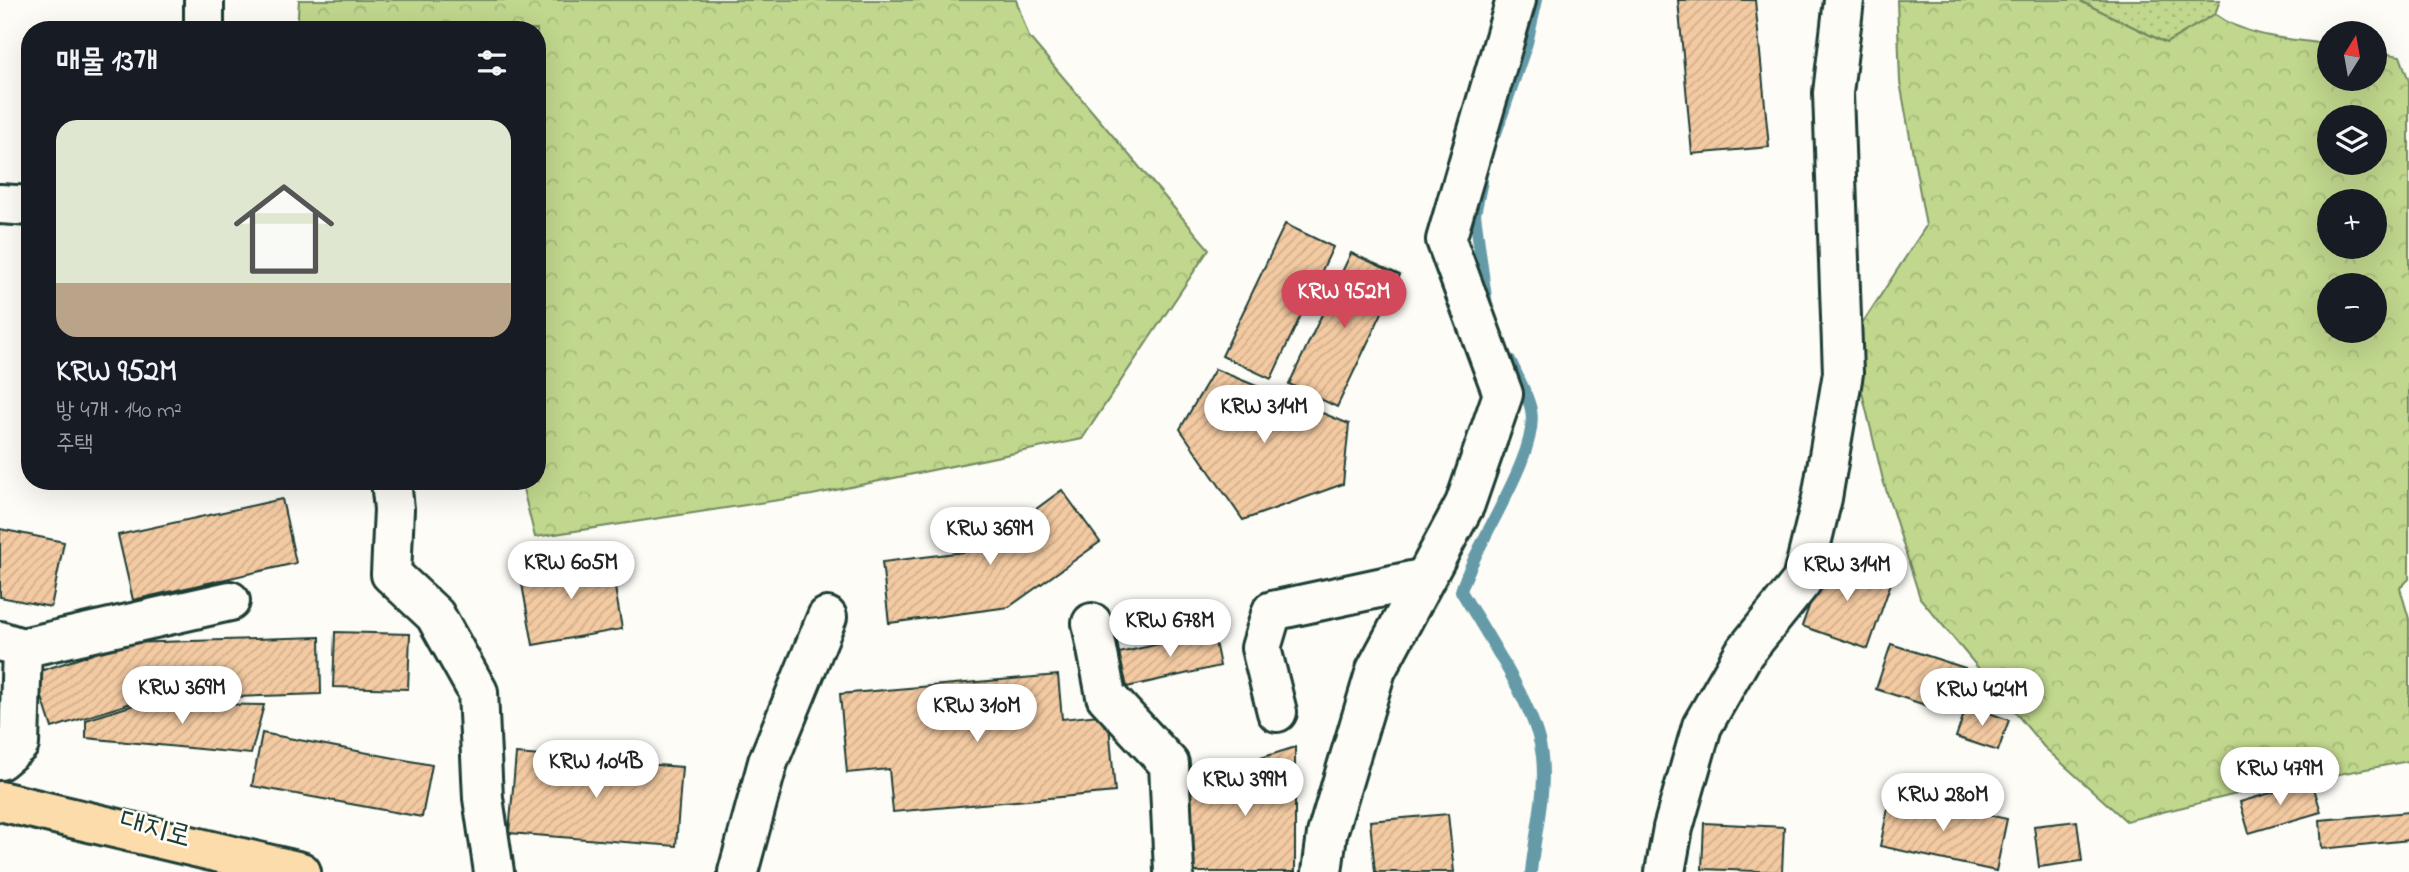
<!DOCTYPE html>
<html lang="ko">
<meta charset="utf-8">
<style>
body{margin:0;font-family:"Indie Flower","Poor Story",sans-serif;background:#20242c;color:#f1f3f6;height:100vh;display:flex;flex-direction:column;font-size:26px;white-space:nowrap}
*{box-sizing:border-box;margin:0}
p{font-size:23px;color:#9ea1a6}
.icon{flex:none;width:38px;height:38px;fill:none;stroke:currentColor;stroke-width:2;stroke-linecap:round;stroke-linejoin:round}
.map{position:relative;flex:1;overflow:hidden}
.drawer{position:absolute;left:21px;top:21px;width:525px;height:469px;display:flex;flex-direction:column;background:#171b24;border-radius:28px;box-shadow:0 7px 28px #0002}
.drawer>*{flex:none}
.needle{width:46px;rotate:11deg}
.fabs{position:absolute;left:2317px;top:21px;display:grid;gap:14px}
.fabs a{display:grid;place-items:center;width:70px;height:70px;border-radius:50%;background:#171b24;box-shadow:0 7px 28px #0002;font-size:35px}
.price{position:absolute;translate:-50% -60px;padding:0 16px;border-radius:24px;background:#fff;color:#222;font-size:23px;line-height:46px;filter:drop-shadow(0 2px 4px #0008)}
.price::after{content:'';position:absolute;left:50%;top:42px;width:21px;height:16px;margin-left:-10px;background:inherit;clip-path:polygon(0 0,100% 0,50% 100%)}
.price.current{background:#d1495b;color:#fff}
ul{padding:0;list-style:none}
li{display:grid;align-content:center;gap:14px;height:371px;padding:0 35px}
li span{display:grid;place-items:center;height:217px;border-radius:21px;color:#555}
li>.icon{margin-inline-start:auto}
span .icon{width:126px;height:126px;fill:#fffc;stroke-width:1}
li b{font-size:30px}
h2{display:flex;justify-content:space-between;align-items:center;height:84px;padding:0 35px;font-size:30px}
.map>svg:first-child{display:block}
</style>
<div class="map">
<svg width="2409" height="872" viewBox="0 0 2409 872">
<defs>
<pattern id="grass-dots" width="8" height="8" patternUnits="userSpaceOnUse" patternTransform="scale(1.75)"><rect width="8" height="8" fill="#c0d78d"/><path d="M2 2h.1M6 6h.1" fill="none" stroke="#a5b97a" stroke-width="1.8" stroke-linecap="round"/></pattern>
<pattern id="forest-crowns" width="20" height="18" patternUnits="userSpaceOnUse" patternTransform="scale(1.75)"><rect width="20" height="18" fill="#c0d78d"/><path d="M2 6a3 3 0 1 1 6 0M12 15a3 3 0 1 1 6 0" fill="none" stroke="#a5b97a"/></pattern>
<pattern id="building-hatch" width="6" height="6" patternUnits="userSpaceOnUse" patternTransform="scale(1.75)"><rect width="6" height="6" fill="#f3caa2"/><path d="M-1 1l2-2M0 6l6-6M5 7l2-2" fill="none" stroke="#d0ae8c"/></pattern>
</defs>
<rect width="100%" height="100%" fill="#fdfcf7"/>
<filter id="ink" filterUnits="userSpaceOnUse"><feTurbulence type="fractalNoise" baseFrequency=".0143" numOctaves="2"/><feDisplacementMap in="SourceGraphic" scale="14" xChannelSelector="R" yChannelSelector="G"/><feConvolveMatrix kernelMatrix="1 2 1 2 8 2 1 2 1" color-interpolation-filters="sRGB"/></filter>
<g filter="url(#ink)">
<polygon fill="url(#grass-dots)" stroke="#708a60" stroke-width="2" points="2078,0 2220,0 2215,14 2166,43"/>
<g fill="url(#forest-crowns)" stroke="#708a60" stroke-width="2" fill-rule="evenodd">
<polygon points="299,0 1016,0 1029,37 1209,249 1082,439 812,495 535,537 521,481 537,481 537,30 297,30"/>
<path d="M1897,0H2078L2166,43L2215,14C2248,38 2290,39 2329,44V79H2375V51L2400,56L2409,81V579L2400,588L2409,619V761L2249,791L2126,821L2044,747L1920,598L1883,480L1850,342L1926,226L1900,82ZM2329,117H2375V163H2329ZM2329,201H2375V247H2329ZM2329,285H2375V331H2329Z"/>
</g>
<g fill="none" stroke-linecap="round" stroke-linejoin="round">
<g stroke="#659ba8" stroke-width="12">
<polyline points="1496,133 1527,43 1537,0"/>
<polyline points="1482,181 1475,214 1487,305"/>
<path d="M1510,360C1517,376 1528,394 1531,410C1540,454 1475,543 1461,591C1485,632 1530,699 1540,744C1549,786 1535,830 1531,872"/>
</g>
</g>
<g fill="url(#building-hatch)" stroke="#1f3d34" stroke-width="2">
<polygon points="1678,0 1755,0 1769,147 1692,154"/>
<polygon points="1285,224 1333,247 1271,379 1222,356"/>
<polygon points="1351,253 1400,275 1337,407 1289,384"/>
<polygon points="1215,369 1349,424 1343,484 1243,520 1180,429"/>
<polygon points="1062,490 1100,542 1009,607 889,623 882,562 980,550"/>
<polygon points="282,499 296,563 133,600 118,535"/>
<polygon points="0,529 64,542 51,607 0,597"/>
<polygon points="1827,557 1892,580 1868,649 1802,626"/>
<polygon points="610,558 622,629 533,645 520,573"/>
<polygon points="335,632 410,634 408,689 333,687"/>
<polygon points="1213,632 1220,666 1127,687 1119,653"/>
<polygon points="320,637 321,694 141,700 52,728 34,673 127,643"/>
<polygon points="1891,644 1965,668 1950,713 1876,689"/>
<polygon points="1058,675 1062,719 1108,714 1115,792 893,812 889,769 847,773 840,694"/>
<polygon points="140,703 264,705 251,754 86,738 86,720"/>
<polygon points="1967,705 2009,720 1998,751 1956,737"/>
<polygon points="262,733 432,765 422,817 252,786"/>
<polygon points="1295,747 1295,872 1188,872 1189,781"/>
<polygon points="516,754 682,767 676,846 509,833"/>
<polygon points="2312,781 2321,812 2249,833 2240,802"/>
<polygon points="1891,794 2007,819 1996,871 1880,846"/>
<polygon points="2409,812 2409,840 2322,849 2320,820"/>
<polygon points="1448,814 1454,872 1375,872 1370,821"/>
<polygon points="2077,821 2082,861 2039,867 2034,826"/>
<polygon points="1704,823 1784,827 1782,872 1702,869"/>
</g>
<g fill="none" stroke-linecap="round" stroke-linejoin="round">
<g stroke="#1f3d34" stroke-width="44">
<g id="minor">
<polyline points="204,0 204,30"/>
<polyline points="0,204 30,206"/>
<polyline points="391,481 394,509 391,574 435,615 478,692 483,798 494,872"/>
<polyline points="1092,623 1106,696 1169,764 1174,872"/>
<polyline points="0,641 22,648 19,744 0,760"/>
<polyline points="22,648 230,601"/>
<polyline points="1277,712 1261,648 1272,611 1425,578"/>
<polyline points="738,872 768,762 827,617"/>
<polyline points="1322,872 1327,834 1376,670 1465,504 1503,394 1446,240 1516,0"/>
<polyline points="1665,872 1673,828 1702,726 1744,653 1802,581 1822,498 1843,373 1833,93 1844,0"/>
</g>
</g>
<g stroke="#1f3d34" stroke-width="44">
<polyline id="major" points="0,801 301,872"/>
</g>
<use href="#minor" stroke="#fdfcf7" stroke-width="38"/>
<use href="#major" stroke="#fddcac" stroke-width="38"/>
</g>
</g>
<g text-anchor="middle" stroke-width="5" stroke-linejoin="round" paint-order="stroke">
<g font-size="30" fill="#1f3d34" stroke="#fdfcf7">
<text transform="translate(156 827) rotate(15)" y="10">대지로</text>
</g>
</g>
</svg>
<div class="fabs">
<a><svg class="needle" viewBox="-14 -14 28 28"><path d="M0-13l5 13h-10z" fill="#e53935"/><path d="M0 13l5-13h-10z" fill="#9ea1a6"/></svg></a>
<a><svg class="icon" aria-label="layers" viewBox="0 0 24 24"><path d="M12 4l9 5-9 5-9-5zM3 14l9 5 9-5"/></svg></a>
<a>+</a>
<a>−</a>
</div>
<b class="price current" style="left:1344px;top:330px">KRW 952M</b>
<b class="price" style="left:1264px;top:445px">KRW 314M</b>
<b class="price" style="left:990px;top:567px">KRW 369M</b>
<b class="price" style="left:571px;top:601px">KRW 605M</b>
<b class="price" style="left:1847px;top:603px">KRW 314M</b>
<b class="price" style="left:1170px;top:659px">KRW 678M</b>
<b class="price" style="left:182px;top:726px">KRW 369M</b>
<b class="price" style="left:1982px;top:728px">KRW 424M</b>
<b class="price" style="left:977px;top:744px">KRW 310M</b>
<b class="price" style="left:596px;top:800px">KRW 1.04B</b>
<b class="price" style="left:2280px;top:807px">KRW 479M</b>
<b class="price" style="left:1245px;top:818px">KRW 399M</b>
<b class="price" style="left:1943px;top:833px">KRW 280M</b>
<section class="drawer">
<h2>매물 13개<svg class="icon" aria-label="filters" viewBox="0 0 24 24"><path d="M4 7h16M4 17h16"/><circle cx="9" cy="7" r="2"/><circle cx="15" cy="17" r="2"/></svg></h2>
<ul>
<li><span style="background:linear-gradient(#dfe7d0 75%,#b9a48a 0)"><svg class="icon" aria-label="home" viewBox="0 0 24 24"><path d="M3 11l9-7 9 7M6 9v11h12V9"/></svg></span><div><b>KRW 952M</b><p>방 4개 · 140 m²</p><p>주택</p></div></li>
</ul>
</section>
</div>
